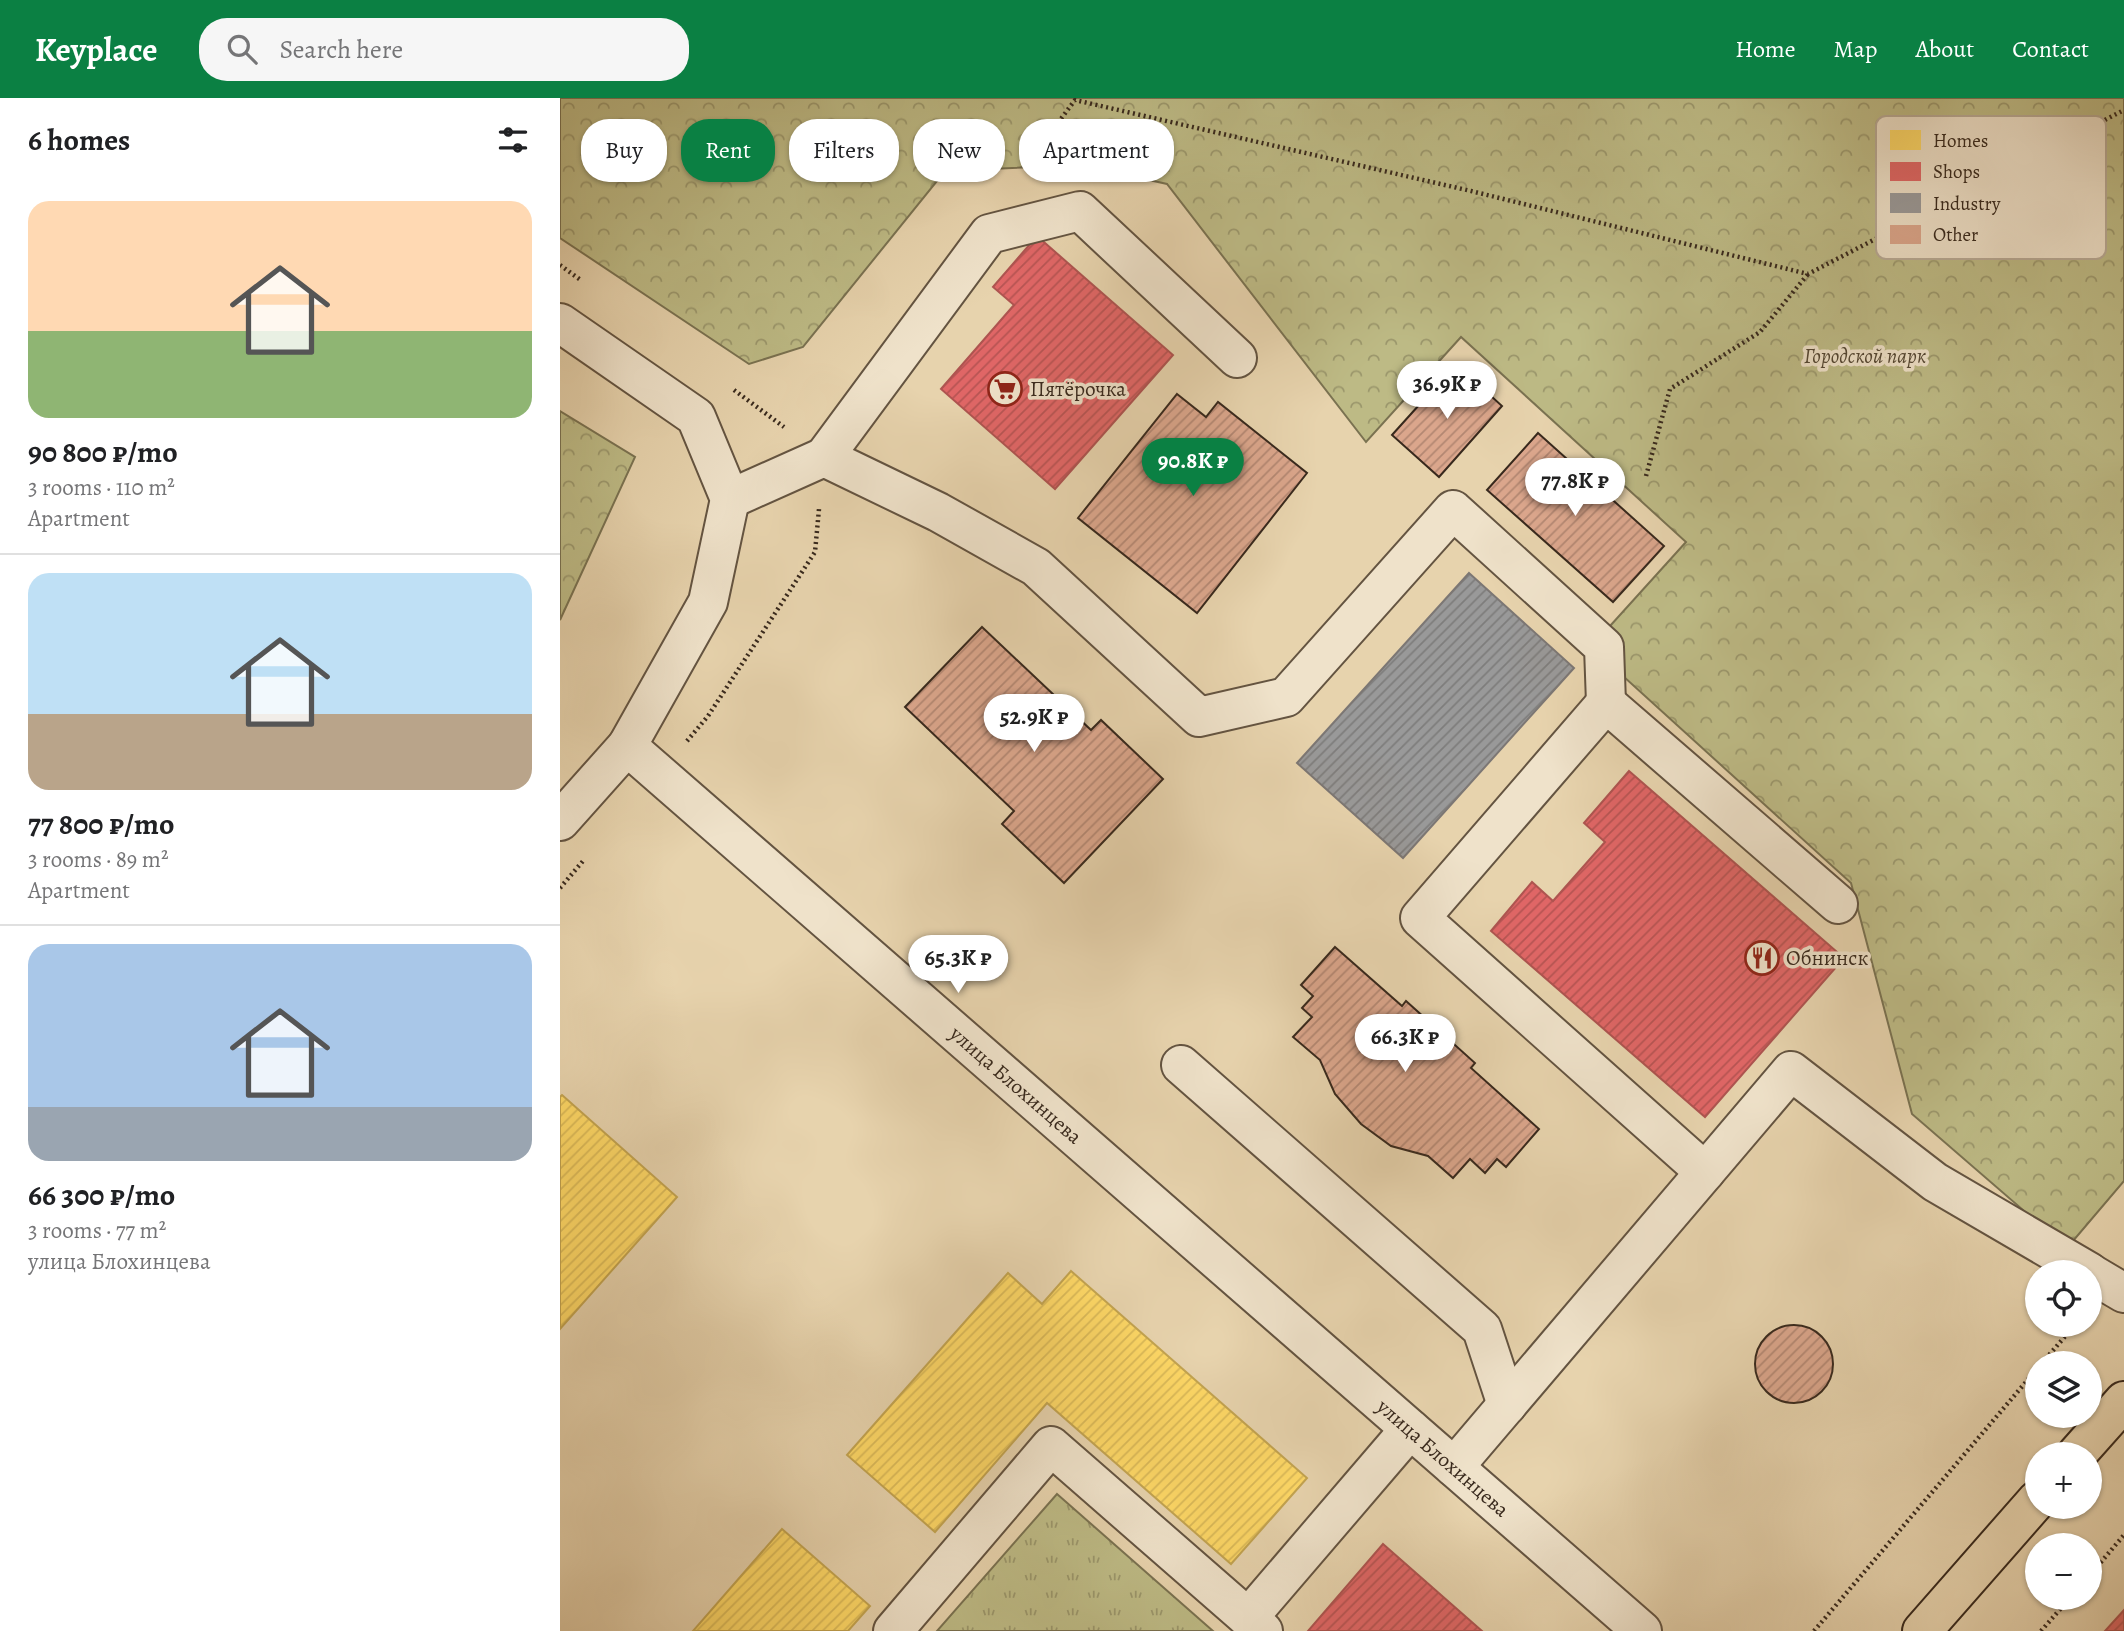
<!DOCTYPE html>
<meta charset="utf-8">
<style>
body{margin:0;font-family:Alegreya,serif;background:#f6f6f6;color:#202124;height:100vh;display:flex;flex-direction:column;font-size:26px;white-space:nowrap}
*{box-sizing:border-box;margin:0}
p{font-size:23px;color:#757577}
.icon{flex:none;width:38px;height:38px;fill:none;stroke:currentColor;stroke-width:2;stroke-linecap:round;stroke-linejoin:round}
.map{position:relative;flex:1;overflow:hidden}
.drawer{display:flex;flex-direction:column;background:#fff;width:560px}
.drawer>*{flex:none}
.banner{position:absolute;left:21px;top:21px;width:665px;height:63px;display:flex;gap:14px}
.controls{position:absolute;left:1465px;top:1162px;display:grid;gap:14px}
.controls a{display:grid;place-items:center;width:77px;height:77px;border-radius:50%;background:#fff;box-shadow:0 2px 5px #0004;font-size:35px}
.price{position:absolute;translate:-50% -60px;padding:0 16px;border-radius:24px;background:#fff;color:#222;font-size:23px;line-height:46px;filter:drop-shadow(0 2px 4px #0008)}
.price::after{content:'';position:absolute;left:50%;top:42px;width:21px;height:16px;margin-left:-10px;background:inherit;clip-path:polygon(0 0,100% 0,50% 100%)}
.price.current{background:#0b8043;color:#fff}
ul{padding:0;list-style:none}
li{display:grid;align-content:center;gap:14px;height:371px;padding:0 28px}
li+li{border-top:2px solid #e0e0e0}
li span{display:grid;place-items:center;height:217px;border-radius:21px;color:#555}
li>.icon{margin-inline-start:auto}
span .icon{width:126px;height:126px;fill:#fffc;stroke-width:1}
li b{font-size:30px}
h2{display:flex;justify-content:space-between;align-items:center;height:84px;padding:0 28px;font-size:30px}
.chip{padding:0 24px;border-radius:28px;background:#fff;box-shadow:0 2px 5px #0004;font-size:24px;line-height:63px}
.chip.current{background:#0b8043;color:#fff}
header{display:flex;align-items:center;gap:42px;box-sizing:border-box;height:98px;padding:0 35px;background:#0b8043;color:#fff}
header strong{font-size:33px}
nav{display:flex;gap:38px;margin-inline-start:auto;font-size:24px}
.search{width:490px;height:63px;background:#f6f6f6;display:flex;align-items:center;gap:18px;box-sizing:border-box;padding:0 24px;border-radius:28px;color:#757577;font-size:26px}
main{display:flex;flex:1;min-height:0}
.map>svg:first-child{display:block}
</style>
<header>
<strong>Keyplace</strong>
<div class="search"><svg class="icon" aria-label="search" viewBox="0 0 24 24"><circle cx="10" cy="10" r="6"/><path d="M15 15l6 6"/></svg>Search here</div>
<nav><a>Home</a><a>Map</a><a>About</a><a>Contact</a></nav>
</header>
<main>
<section class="drawer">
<h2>6 homes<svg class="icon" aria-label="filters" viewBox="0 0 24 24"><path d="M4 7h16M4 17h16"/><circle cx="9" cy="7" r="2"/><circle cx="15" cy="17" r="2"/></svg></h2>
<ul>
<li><span style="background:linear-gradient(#ffd9b3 60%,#8fb573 0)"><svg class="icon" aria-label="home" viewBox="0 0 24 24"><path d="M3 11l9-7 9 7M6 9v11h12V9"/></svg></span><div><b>90 800 ₽/mo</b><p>3 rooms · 110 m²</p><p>Apartment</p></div></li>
<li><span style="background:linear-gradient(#bfe0f5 65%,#b9a48a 0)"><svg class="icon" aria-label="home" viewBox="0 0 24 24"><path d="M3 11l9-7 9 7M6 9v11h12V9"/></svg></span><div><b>77 800 ₽/mo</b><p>3 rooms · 89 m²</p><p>Apartment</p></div></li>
<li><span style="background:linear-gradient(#a9c7e8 75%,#9aa5b1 0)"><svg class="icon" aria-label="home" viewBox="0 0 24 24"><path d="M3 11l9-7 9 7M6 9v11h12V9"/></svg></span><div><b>66 300 ₽/mo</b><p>3 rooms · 77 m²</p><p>улица Блохинцева</p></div></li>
</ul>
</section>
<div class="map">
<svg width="1564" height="1533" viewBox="0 0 1564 1533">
<defs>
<pattern id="forest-crowns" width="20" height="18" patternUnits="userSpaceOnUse" patternTransform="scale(1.75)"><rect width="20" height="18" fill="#bdba85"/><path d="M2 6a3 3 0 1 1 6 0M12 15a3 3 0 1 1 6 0" fill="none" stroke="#9b976c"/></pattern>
<pattern id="park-tufts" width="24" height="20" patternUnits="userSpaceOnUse" patternTransform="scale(1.75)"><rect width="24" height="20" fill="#bdba85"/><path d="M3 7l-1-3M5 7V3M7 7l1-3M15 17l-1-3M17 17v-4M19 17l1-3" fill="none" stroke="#9b976c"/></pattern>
<pattern id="homes-hatch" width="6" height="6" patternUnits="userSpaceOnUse" patternTransform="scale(1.75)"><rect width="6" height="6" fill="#ffd966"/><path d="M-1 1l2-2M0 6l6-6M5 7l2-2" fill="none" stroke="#dbba58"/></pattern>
<pattern id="shops-hatch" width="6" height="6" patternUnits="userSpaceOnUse" patternTransform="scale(1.75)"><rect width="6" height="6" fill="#e06666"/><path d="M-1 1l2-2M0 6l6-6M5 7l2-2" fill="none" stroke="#b75453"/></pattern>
<pattern id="industry-hatch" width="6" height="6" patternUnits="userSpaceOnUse" patternTransform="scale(1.75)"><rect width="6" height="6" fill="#999"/><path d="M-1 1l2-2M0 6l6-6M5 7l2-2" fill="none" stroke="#7e7d7c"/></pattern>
<pattern id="building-hatch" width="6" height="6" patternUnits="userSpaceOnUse" patternTransform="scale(1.75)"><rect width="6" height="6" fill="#dba68c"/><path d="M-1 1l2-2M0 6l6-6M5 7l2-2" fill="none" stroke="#b38772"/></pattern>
</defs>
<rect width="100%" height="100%" fill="#e7d3ad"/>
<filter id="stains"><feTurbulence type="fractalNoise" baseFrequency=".00286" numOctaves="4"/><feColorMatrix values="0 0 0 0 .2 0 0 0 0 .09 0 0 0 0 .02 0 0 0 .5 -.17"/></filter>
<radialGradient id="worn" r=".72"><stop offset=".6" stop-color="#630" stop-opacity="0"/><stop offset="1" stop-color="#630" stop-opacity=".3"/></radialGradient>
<g fill="url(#forest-crowns)" stroke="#7a7251" stroke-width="2">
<polygon points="0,0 1564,0 1564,1083 1507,1150 1352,1016 1291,785 1031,549 1126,444 901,239 806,344 607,86 521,67 385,73 243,249 189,266 0,140"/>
<polygon points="0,313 75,359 0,522"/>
</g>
<polygon fill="url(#park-tufts)" stroke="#7a7251" stroke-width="2" points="497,1396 653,1533 377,1533"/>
<g fill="url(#homes-hatch)" stroke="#c3a450" stroke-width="2">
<polygon points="2,997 117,1099 0,1231 0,999"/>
<polygon points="511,1173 747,1380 671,1466 487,1305 375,1434 287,1357 448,1175 482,1206"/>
<polygon points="222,1431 310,1508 288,1533 133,1533"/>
</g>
<g fill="url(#shops-hatch)" stroke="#ae5450" stroke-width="2">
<polygon points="477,138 613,257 495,391 381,291 454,207 433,189"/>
<polygon points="1069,673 1284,860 1145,1019 931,833 972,784 993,803 1045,744 1024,725"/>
<polygon points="823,1446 922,1533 748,1533"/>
<polygon points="1564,1512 1564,1533 1545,1533"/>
</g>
<polygon fill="url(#industry-hatch)" stroke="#7c7774" stroke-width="2" points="909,475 1014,570 843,760 737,665"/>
<g fill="url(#building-hatch)" stroke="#38291d" stroke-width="2">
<polygon points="896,266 942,308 879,379 832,337"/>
<polygon points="617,296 646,319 658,304 747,375 637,515 518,420"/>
<polygon points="978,335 1104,448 1053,504 927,392"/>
<polygon points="422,529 531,632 541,622 603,681 504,785 442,726 454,713 345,609"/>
<polygon points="775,849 842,908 846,903 915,965 911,970 979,1031 946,1069 937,1061 925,1075 910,1061 893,1080 868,1058 831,1048 801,1026 775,996 760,962 733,939 752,919 742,910 753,898 741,887"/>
<circle cx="1234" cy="1266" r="39"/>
</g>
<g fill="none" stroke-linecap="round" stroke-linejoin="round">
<g stroke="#645441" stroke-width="42">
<g id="minor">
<polyline points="0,225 136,319 170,401 148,504 67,648 1082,1533"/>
<polyline points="264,359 429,136 520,113 677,260"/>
<polyline points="170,401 264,359 378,414 476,469 639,619 726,599 893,412 1044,549 1046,605"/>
<polyline points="0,723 67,648"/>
<polyline points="621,967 922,1231 947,1307"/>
<polyline points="1145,1074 860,820 1046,605 1278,806"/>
<polyline points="1530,1175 1564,1195"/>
<polyline points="894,1369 1231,973 1375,1084 1529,1174"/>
<polyline points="688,1520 850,1331"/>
<polyline points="333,1533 491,1348 703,1533"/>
</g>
</g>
<g stroke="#38291d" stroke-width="42">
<g id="major">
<polyline points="1517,1356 1564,1303"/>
<polyline points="1362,1533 1477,1402"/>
</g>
</g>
<g stroke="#38291d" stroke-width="4.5" stroke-dasharray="2 3.5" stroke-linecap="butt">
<polyline points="465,69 515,2 911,93 1248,176 1564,12"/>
<polyline points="0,167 22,183"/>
<polyline points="174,292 224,329"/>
<polyline points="1086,378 1110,291 1200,234 1248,176"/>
<polyline points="127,643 148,618 255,454 259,411"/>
<polyline points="0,790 23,763"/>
<polyline points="1482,1265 1515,1227"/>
<polyline points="1530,1477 1564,1437"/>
<polyline points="1254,1533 1477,1271"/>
<polyline points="1481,1533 1510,1500"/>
</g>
<use href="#minor" stroke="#efe2ca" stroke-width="38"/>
<use href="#major" stroke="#e7d3ad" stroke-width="38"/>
</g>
<defs>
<g id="supermarket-ring" transform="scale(1.75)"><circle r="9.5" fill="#efe2ca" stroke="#8f2418" stroke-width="1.5"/><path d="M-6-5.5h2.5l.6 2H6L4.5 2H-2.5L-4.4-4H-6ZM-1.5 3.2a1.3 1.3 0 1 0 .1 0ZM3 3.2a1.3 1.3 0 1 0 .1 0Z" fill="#8f2418"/></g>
<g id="restaurant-ring" transform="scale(1.75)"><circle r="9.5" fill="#efe2ca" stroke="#8f2418" stroke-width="1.5"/><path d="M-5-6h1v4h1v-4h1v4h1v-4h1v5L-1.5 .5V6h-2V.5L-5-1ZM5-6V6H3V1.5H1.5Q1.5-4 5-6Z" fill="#8f2418"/></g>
</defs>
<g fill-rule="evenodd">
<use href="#supermarket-ring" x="445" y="291"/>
<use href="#restaurant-ring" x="1202" y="860"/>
</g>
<g text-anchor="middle" stroke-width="7" stroke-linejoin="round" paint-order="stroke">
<g font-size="21" font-style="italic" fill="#534632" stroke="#efe2ca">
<text x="1305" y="265">Городской парк</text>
</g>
<g font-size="21" fill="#38291d" stroke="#efe2ca" text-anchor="start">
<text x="470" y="298">Пятёрочка</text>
<text x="1226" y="867">Обнинск</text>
</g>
<g font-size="21" fill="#38291d" stroke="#efe2ca">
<text transform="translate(456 987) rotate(41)" y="7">улица Блохинцева</text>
<text transform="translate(883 1360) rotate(41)" y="7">улица Блохинцева</text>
</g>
</g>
<rect x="1316" y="18" width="230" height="143" rx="10" fill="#efe2ca" stroke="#b8aa96" stroke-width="2"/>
<rect x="1330" y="32" width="31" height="20" fill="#ffd966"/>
<rect x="1330" y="64" width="31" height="19" fill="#e06666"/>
<rect x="1330" y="95" width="31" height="20" fill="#999"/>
<rect x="1330" y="127" width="31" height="19" fill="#dba68c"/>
<g font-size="19" fill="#38291d">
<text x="1373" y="49">Homes</text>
<text x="1373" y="80">Shops</text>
<text x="1373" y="112">Industry</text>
<text x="1373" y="143">Other</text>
</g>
<rect width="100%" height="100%" filter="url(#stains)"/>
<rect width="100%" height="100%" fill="url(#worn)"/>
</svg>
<div class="controls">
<a><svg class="icon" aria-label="locate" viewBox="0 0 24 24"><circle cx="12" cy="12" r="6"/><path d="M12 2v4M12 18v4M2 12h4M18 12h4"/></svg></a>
<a><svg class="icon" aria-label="layers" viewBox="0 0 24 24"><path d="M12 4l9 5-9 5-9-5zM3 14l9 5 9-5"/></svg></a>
<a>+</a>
<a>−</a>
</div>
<b class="price" style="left:887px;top:323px">36.9K ₽</b>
<b class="price current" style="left:633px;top:400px">90.8K ₽</b>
<b class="price" style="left:1015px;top:420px">77.8K ₽</b>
<b class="price" style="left:474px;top:656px">52.9K ₽</b>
<b class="price" style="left:398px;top:897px">65.3K ₽</b>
<b class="price" style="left:845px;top:976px">66.3K ₽</b>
<div class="banner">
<a class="chip">Buy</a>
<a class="chip current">Rent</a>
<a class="chip">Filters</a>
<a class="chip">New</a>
<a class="chip">Apartment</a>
</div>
</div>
</main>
